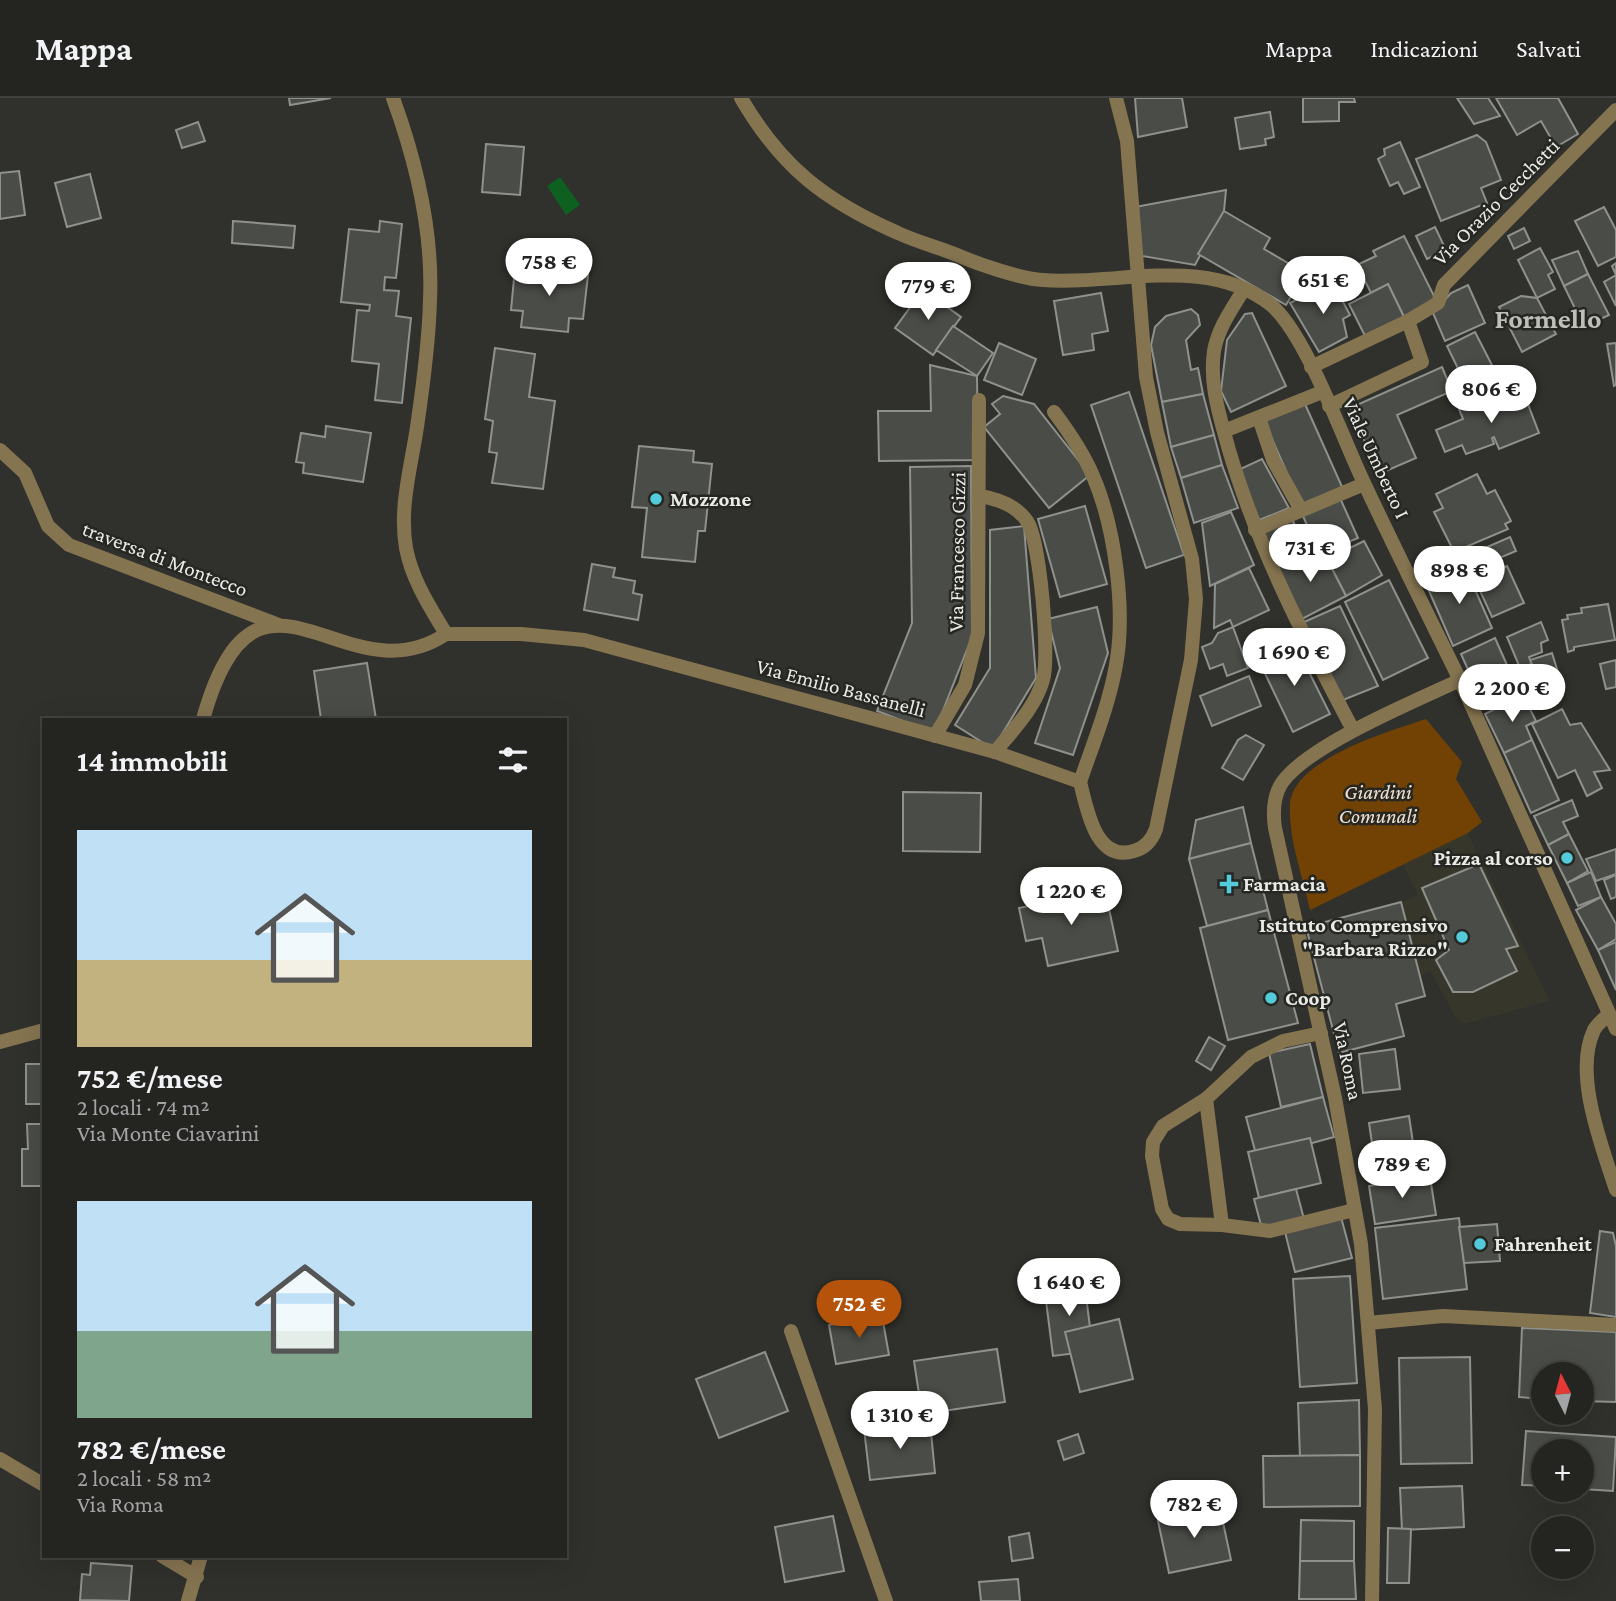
<!DOCTYPE html>
<html lang="it">
<meta charset="utf-8">
<style>
body{margin:0;font-family:"Crimson Pro",serif;background:#2c2c2a;color:#f1f3f6;height:100vh;display:flex;flex-direction:column;font-size:26px;white-space:nowrap}
*{box-sizing:border-box;margin:0}
p{font-size:23px;color:#a3a4a5}
.icon{flex:none;width:38px;height:38px;fill:none;stroke:currentColor;stroke-width:2;stroke-linecap:round;stroke-linejoin:round}
.map{position:relative;flex:1;overflow:hidden}
.side{position:absolute;left:42px;top:620px;width:525px;height:840px;display:flex;flex-direction:column;background:#242421;border-radius:0px;box-shadow:0 7px 28px #0002,0 0 0 2px #41413f}
.side>*{flex:none}
.needle{width:46px;rotate:354deg}
.fabs{position:absolute;left:1531px;top:1264px;display:grid;gap:14px}
.fabs a{display:grid;place-items:center;width:63px;height:63px;border-radius:50%;background:#242421;box-shadow:0 7px 28px #0002,0 0 0 2px #41413f;font-size:35px}
.price{position:absolute;translate:-50% -60px;padding:0 16px;border-radius:24px;background:#fff;color:#222;font-size:23px;line-height:46px;filter:drop-shadow(0 2px 4px #0008)}
.price::after{content:'';position:absolute;left:50%;top:42px;width:21px;height:16px;margin-left:-10px;background:inherit;clip-path:polygon(0 0,100% 0,50% 100%)}
.price.selected{background:#b45309;color:#fff}
ul{padding:0;list-style:none}
li{display:grid;align-content:center;gap:14px;height:371px;padding:0 35px}
li span{display:grid;place-items:center;height:217px;border-radius:0px;color:#555}
li>.icon{margin-inline-start:auto}
span .icon{width:126px;height:126px;fill:#fffc;stroke-width:1}
li b{font-size:30px}
h2{display:flex;justify-content:space-between;align-items:center;height:84px;padding:0 35px;font-size:30px}
header{display:flex;align-items:center;gap:42px;box-sizing:border-box;height:98px;padding:0 35px;background:#242421;border-bottom:2px solid #41413f}
header strong{font-size:33px}
nav{display:flex;gap:38px;margin-inline-start:auto;font-size:24px}
.map>svg:first-child{display:block}
</style>
<header>
<strong>Mappa</strong>
<nav><a>Mappa</a><a>Indicazioni</a><a>Salvati</a></nav>
</header>
<div class="map">
<svg width="1616" height="1503" viewBox="0 0 1616 1503">
<rect width="100%" height="100%" fill="#30302c"/>
<polygon fill="#36362b" points="1468,735 1550,903 1464,926 1456,920 1430,873 1414,881 1401,804 1418,798 1403,767"/>
<path fill="#714203" d="M1426,621L1462,664L1456,681L1482,724L1468,735L1310,812C1303,779 1288,740 1290,706C1293,661 1390,633 1426,621Z"/>
<polygon fill="#0e6020" points="560,79 580,107 566,117 547,88"/>
<g fill="#4a4c47" stroke="#8f918c" stroke-width="2">
<polygon points="289,0 331,0 290,7"/>
<polygon points="1135,0 1182,0 1187,29 1138,39"/>
<polygon points="1303,0 1354,0 1355,4 1339,4 1339,23 1303,24"/>
<polygon points="1457,0 1488,0 1500,18 1474,26"/>
<polygon points="1496,0 1558,0 1578,36 1556,49 1541,23 1517,37"/>
<polygon points="1270,14 1274,39 1265,41 1266,47 1240,51 1235,20"/>
<polygon points="198,24 205,43 182,50 176,32"/>
<polygon points="1477,37 1486,44 1501,82 1481,90 1487,105 1441,123 1416,61"/>
<polygon points="1400,44 1420,89 1404,96 1398,84 1390,88 1378,61 1385,57 1384,51"/>
<polygon points="486,46 524,49 520,97 482,94"/>
<polygon points="19,73 25,117 0,121 0,75"/>
<polygon points="90,76 101,120 67,129 55,85"/>
<polygon points="1226,92 1224,113 1195,167 1142,158 1135,109"/>
<polygon points="1604,109 1616,132 1616,159 1598,168 1575,123"/>
<polygon points="1224,113 1270,140 1264,151 1305,175 1286,207 1198,156"/>
<polygon points="233,123 295,128 293,150 232,145"/>
<polygon points="380,123 402,126 396,180 385,179 384,192 399,193 396,218 411,220 402,305 375,302 379,266 352,263 357,212 369,213 370,207 341,204 349,131 379,134"/>
<polygon points="1435,129 1446,152 1427,161 1416,138"/>
<polygon points="1524,130 1530,143 1514,151 1508,138"/>
<polygon points="1404,138 1436,202 1404,219 1388,186 1371,195 1357,167 1376,158 1373,153"/>
<polygon points="1540,150 1553,174 1548,177 1555,191 1537,200 1518,162"/>
<polygon points="1578,153 1588,176 1564,188 1552,162"/>
<polygon points="1616,165 1616,208 1604,184 1616,177 1612,168"/>
<polygon points="515,170 588,177 583,221 569,220 568,234 521,229 523,213 511,212"/>
<polygon points="1588,176 1609,217 1584,229 1564,188"/>
<polygon points="1332,183 1350,217 1343,221 1347,239 1319,254 1290,205"/>
<polygon points="1388,186 1404,219 1365,238 1349,206"/>
<polygon points="1468,187 1485,225 1445,243 1433,215 1451,195"/>
<polygon points="923,192 961,219 933,257 895,230"/>
<polygon points="1101,195 1108,233 1092,236 1094,252 1063,257 1054,203"/>
<polygon points="1521,198 1537,200 1556,236 1522,254 1499,209"/>
<polygon points="1191,211 1198,217 1200,227 1186,242 1191,272 1198,270 1203,296 1162,304 1151,247 1155,229 1166,218"/>
<polygon points="1252,215 1286,288 1231,314 1221,293 1227,242 1245,216"/>
<polygon points="953,228 993,255 977,278 936,252"/>
<polygon points="1475,234 1494,271 1465,285 1447,248"/>
<polygon points="999,245 1036,261 1022,297 984,282"/>
<polygon points="1616,245 1616,287 1614,288 1607,246"/>
<polygon points="495,250 535,256 529,299 555,303 543,391 492,385 497,355 489,354 493,323 485,321"/>
<polygon points="930,267 977,278 978,362 879,363 878,313 931,313"/>
<polygon points="1442,269 1452,293 1397,317 1416,360 1379,376 1350,310"/>
<polygon points="1521,288 1539,335 1499,351 1494,339 1492,340 1494,346 1466,356 1462,347 1445,354 1436,332 1463,321 1459,311 1475,305 1477,310 1510,298 1508,293"/>
<polygon points="1129,294 1184,457 1146,470 1091,307"/>
<polygon points="1203,296 1214,337 1171,349 1162,304"/>
<polygon points="1003,298 1034,306 1090,377 1049,410 984,329 1000,316 992,306"/>
<polygon points="1305,306 1343,391 1302,409 1264,323"/>
<polygon points="326,328 371,335 363,384 303,375 304,365 296,364 301,335 325,339"/>
<polygon points="1214,337 1222,367 1181,380 1171,349"/>
<polygon points="639,348 694,353 693,364 712,366 705,433 698,433 695,464 642,459 647,410 632,409"/>
<polygon points="1262,361 1289,410 1257,423 1236,373"/>
<polygon points="1222,367 1238,410 1194,425 1181,380"/>
<polygon points="971,368 972,539 934,635 877,613 912,525 910,369"/>
<polygon points="1477,376 1487,396 1495,392 1511,423 1505,426 1508,431 1454,454 1434,414 1443,410 1436,396"/>
<polygon points="1340,400 1358,440 1320,456 1302,416"/>
<polygon points="1085,408 1107,486 1060,499 1038,421"/>
<polygon points="1231,414 1254,467 1210,488 1202,425"/>
<polygon points="1292,421 1307,453 1275,469 1258,435"/>
<polygon points="1024,428 1036,580 993,651 955,627 990,570 990,432"/>
<polygon points="1510,439 1516,453 1476,470 1471,456"/>
<polygon points="1364,443 1382,477 1346,498 1327,461"/>
<polygon points="1307,453 1315,468 1327,461 1346,498 1302,521 1275,469"/>
<polygon points="592,466 615,470 613,479 635,483 633,495 642,497 638,522 584,512"/>
<polygon points="1507,468 1524,505 1492,519 1475,482"/>
<polygon points="1465,469 1492,530 1453,548 1426,486"/>
<polygon points="1249,470 1269,512 1233,529 1230,522 1214,530 1215,486"/>
<polygon points="1389,482 1428,560 1383,582 1345,504"/>
<polygon points="1608,506 1615,542 1574,549 1574,552 1568,554 1562,522 1568,521 1567,517 1582,515 1581,510"/>
<polygon points="1340,508 1378,588 1343,602 1304,524"/>
<polygon points="1097,509 1108,555 1073,657 1035,645 1060,570 1048,521"/>
<polygon points="1541,524 1548,542 1541,545 1542,554 1529,559 1532,566 1520,570 1507,539"/>
<polygon points="1233,529 1248,570 1227,578 1223,566 1210,571 1202,549 1212,545 1218,535"/>
<polygon points="1495,540 1519,594 1485,610 1461,556"/>
<polygon points="1295,546 1330,616 1293,634 1259,563"/>
<polygon points="1552,555 1562,587 1530,597 1520,570 1532,566 1530,562"/>
<polygon points="1616,562 1616,589 1606,591 1600,566"/>
<polygon points="367,565 376,621 321,621 314,573"/>
<polygon points="1249,578 1261,608 1212,628 1200,598"/>
<polygon points="1523,597 1536,623 1526,628 1532,642 1504,655 1485,616"/>
<polygon points="1562,611 1570,627 1581,625 1610,672 1594,674 1602,690 1587,698 1575,672 1558,680 1532,626"/>
<polygon points="1246,637 1264,647 1243,682 1222,670 1238,642"/>
<polygon points="1532,642 1559,702 1531,715 1504,655"/>
<polygon points="903,694 981,695 980,754 903,753"/>
<polygon points="1572,702 1578,718 1563,724 1569,736 1548,747 1534,718"/>
<polygon points="1243,709 1251,745 1189,761 1196,722"/>
<polygon points="1569,736 1588,773 1567,785 1548,747"/>
<polygon points="1251,745 1268,812 1207,828 1189,761"/>
<polygon points="1616,751 1616,776 1596,783 1586,761"/>
<polygon points="1479,766 1518,848 1506,851 1517,873 1473,894 1453,894 1436,862 1449,852 1422,790"/>
<polygon points="1591,774 1601,799 1578,808 1567,785"/>
<polygon points="1616,777 1616,799 1611,801 1604,782"/>
<polygon points="1105,792 1118,853 1048,868 1042,840 1026,843 1019,810"/>
<polygon points="1601,799 1616,826 1616,841 1598,852 1576,812"/>
<polygon points="1401,804 1425,898 1396,906 1404,938 1339,955 1306,829"/>
<polygon points="1268,812 1298,925 1228,942 1200,830"/>
<polygon points="1616,844 1616,892 1598,852"/>
<polygon points="1209,939 1225,948 1211,972 1196,963"/>
<polygon points="1310,946 1323,999 1281,1009 1269,955"/>
<polygon points="1395,951 1400,991 1363,995 1359,956"/>
<rect x="26" y="966" width="18" height="40"/>
<polygon points="1323,999 1334,1039 1257,1060 1246,1019"/>
<polygon points="1409,1018 1416,1065 1376,1072 1369,1025"/>
<polygon points="27,1026 44,1026 44,1088 22,1088 22,1051 28,1051"/>
<polygon points="1310,1040 1321,1085 1259,1100 1248,1054"/>
<polygon points="1430,1079 1436,1117 1375,1126 1369,1088"/>
<polygon points="1296,1091 1304,1121 1262,1131 1254,1101"/>
<polygon points="1341,1119 1352,1160 1295,1174 1285,1134"/>
<polygon points="1459,1120 1467,1191 1383,1201 1375,1130"/>
<polygon points="1497,1126 1500,1163 1464,1165 1459,1129"/>
<polygon points="1600,1133 1613,1135 1616,1148 1616,1219 1590,1215"/>
<polygon points="1350,1178 1357,1285 1300,1289 1293,1181"/>
<polygon points="1084,1182 1093,1253 1053,1258 1044,1187"/>
<polygon points="882,1218 889,1257 836,1266 829,1227"/>
<polygon points="1119,1221 1133,1281 1080,1294 1065,1234"/>
<polygon points="1522,1230 1616,1234 1616,1304 1582,1303 1582,1276 1544,1276 1544,1301 1519,1299"/>
<polygon points="997,1251 1005,1304 922,1316 914,1263"/>
<polygon points="765,1254 788,1313 719,1340 696,1281"/>
<polygon points="1470,1259 1472,1365 1401,1366 1399,1260"/>
<polygon points="1359,1302 1360,1357 1300,1359 1298,1305"/>
<polygon points="930,1324 935,1375 870,1382 864,1331"/>
<polygon points="1526,1333 1616,1339 1613,1393 1582,1391 1582,1353 1544,1353 1544,1388 1522,1387"/>
<polygon points="1078,1336 1084,1355 1064,1362 1058,1343"/>
<polygon points="1360,1357 1360,1408 1264,1409 1263,1358"/>
<polygon points="1462,1388 1464,1429 1402,1432 1400,1390"/>
<polygon points="1220,1410 1231,1462 1169,1475 1158,1423"/>
<polygon points="833,1418 844,1473 785,1484 775,1429"/>
<polygon points="1301,1422 1354,1423 1354,1463 1300,1463"/>
<polygon points="1388,1430 1411,1431 1409,1485 1387,1485"/>
<polygon points="1029,1435 1033,1460 1012,1463 1009,1439"/>
<polygon points="1300,1463 1354,1463 1356,1501 1299,1501"/>
<polygon points="91,1465 132,1468 129,1503 80,1502 82,1476 90,1477"/>
<polygon points="1018,1481 1020,1503 981,1503 979,1484"/>
</g>
<g fill="none" stroke-linecap="round" stroke-linejoin="round">
<g stroke="#857450" stroke-width="14">
<path d="M393,0C416,63 433,135 430,202C429,244 423,288 417,329C411,369 399,410 406,450C412,482 430,509 446,536H521L584,542L995,654L1080,684C1087,710 1095,765 1134,753C1145,750 1152,742 1156,731L1191,562L1196,501L1192,461L1157,334L1146,279L1127,43L1116,0"/>
<path d="M741,0C781,69 825,103 898,135C917,144 938,149 957,157C978,166 1021,181 1043,182C1117,188 1206,156 1270,206C1306,235 1343,342 1365,387C1396,453 1428,517 1460,582"/>
<path d="M1244,191C1232,211 1218,230 1214,253C1209,287 1220,319 1229,352C1258,451 1305,541 1353,632"/>
<polyline points="1408,223 1438,205 1444,187 1616,12"/>
<polyline points="1311,269 1408,223 1422,264 1329,308"/>
<path d="M1054,314C1069,334 1083,354 1093,378C1115,429 1126,512 1116,567C1109,607 1093,646 1080,684"/>
<polyline points="1259,320 1273,362 1301,412"/>
<polyline points="1224,333 1322,294"/>
<polyline points="0,352 25,375 48,428 69,447 279,527"/>
<path d="M980,398C998,401 1016,407 1027,423C1040,442 1050,559 1043,582C1035,610 1013,632 995,654"/>
<polyline points="1255,432 1364,386"/>
<path d="M203,621C257,429 344,604 446,536"/>
<polyline points="935,638 965,587 978,535 979,302"/>
<path d="M1609,916C1604,921 1597,926 1594,932C1573,976 1602,1048 1616,1092"/>
<polyline points="1321,935 1283,943 1251,959 1206,1001 1163,1028 1153,1044 1152,1058 1162,1111 1168,1121 1180,1126 1222,1127 1270,1133 1354,1112"/>
<polyline points="0,944 44,932"/>
<polyline points="1206,1001 1222,1127"/>
<polyline points="1368,1225 1443,1218 1616,1227"/>
<polyline points="791,1233 886,1503"/>
<polyline points="0,1361 44,1387"/>
<polyline points="162,1458 197,1479"/>
<polyline points="188,1503 201,1458"/>
</g>
<path stroke="#857450" stroke-width="14" d="M1372,1503L1375,1311L1361,1146L1335,1000L1275,730C1273,716 1273,701 1280,688C1302,649 1418,602 1460,582L1616,931"/>
</g>
<g fill="#53cbda" stroke="#262622" stroke-width="2.5">
<circle cx="656" cy="401" r="7"/>
<circle cx="1567" cy="760" r="7"/>
<path d="M1225.5 775.5h7v7h7v7h-7v7h-7v-7h-7v-7h7z"/>
<circle cx="1462" cy="839" r="7"/>
<circle cx="1271" cy="900" r="7"/>
<circle cx="1480" cy="1146" r="7"/>
</g>
<g text-anchor="middle" stroke-width="5" stroke-linejoin="round" paint-order="stroke">
<g font-size="21" fill="#eaeae7" stroke="#262622">
<text transform="translate(1496 104) rotate(-45)" y="7">Via Orazio Cecchetti</text>
<text transform="translate(1376 360) rotate(65)" y="7">Viale Umberto I</text>
<text transform="translate(957 454) rotate(-89)" y="7">Via Francesco Gizzi</text>
<text transform="translate(165 461) rotate(21)" y="7">traversa di Montecco</text>
<text transform="translate(841 590) rotate(15)" y="7">Via Emilio Bassanelli</text>
<text transform="translate(1348 963) rotate(78)" y="7">Via Roma</text>
</g>
<g font-size="21" font-weight="bold" fill="#eaeae7" stroke="#262622" text-anchor="start">
<text x="670" y="408">Mozzone</text>
<text x="1553" y="767" text-anchor="end">Pizza al corso</text>
<text x="1243" y="793">Farmacia</text>
<text x="1448" y="834" text-anchor="end">Istituto Comprensivo<tspan x="1448" dy="24">"Barbara Rizzo"</tspan></text>
<text x="1285" y="907">Coop</text>
<text x="1494" y="1153">Fahrenheit</text>
</g>
<g font-size="21" font-style="italic" fill="#f2e0cf" stroke="#262622">
<text x="1378" y="701">Giardini<tspan x="1378" dy="24">Comunali</tspan></text>
</g>
<g font-size="28" font-weight="bold" fill="#bfbfba" stroke="#262622">
<text x="1548" y="230">Formello</text>
</g>
</g>
</svg>
<div class="fabs">
<a><svg class="needle" viewBox="-14 -14 28 28"><path d="M0-13l5 13h-10z" fill="#e53935"/><path d="M0 13l5-13h-10z" fill="#a3a4a5"/></svg></a>
<a>+</a>
<a>−</a>
</div>
<b class="price" style="left:549px;top:200px">758 €</b>
<b class="price" style="left:1323px;top:218px">651 €</b>
<b class="price" style="left:928px;top:224px">779 €</b>
<b class="price" style="left:1491px;top:327px">806 €</b>
<b class="price" style="left:1310px;top:486px">731 €</b>
<b class="price" style="left:1459px;top:508px">898 €</b>
<b class="price" style="left:1294px;top:590px">1 690 €</b>
<b class="price" style="left:1512px;top:626px">2 200 €</b>
<b class="price" style="left:1071px;top:829px">1 220 €</b>
<b class="price" style="left:1402px;top:1102px">789 €</b>
<b class="price" style="left:1069px;top:1220px">1 640 €</b>
<b class="price selected" style="left:859px;top:1242px">752 €</b>
<b class="price" style="left:900px;top:1353px">1 310 €</b>
<b class="price" style="left:1194px;top:1442px">782 €</b>
<section class="side">
<h2>14 immobili<svg class="icon" aria-label="filters" viewBox="0 0 24 24"><path d="M4 7h16M4 17h16"/><circle cx="9" cy="7" r="2"/><circle cx="15" cy="17" r="2"/></svg></h2>
<ul>
<li><span style="background:linear-gradient(#bfe0f5 60%,#c2b280 0)"><svg class="icon" aria-label="home" viewBox="0 0 24 24"><path d="M3 11l9-7 9 7M6 9v11h12V9"/></svg></span><div><b>752 €/mese</b><p>2 locali · 74 m²</p><p>Via Monte Ciavarini</p></div></li>
<li><span style="background:linear-gradient(#bfe0f5 60%,#7fa58c 0)"><svg class="icon" aria-label="home" viewBox="0 0 24 24"><path d="M3 11l9-7 9 7M6 9v11h12V9"/></svg></span><div><b>782 €/mese</b><p>2 locali · 58 m²</p><p>Via Roma</p></div></li>
</ul>
</section>
</div>
